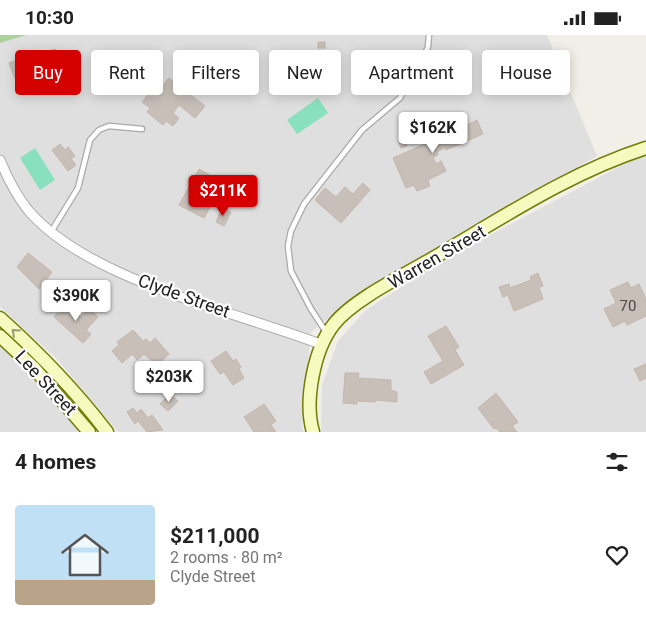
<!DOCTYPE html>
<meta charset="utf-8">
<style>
body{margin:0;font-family:Roboto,sans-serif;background:#f2f2f2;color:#222;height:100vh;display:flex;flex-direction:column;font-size:19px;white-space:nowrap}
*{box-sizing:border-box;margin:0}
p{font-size:16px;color:#767676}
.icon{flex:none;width:28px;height:28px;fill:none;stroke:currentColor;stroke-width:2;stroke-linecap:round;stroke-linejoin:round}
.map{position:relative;height:397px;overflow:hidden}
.panel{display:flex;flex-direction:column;background:#fff;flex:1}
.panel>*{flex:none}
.top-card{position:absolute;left:15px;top:15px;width:616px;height:45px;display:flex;gap:10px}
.price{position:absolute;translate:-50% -42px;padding:0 11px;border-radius:5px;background:#fff;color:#222;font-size:16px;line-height:32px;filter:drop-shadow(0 1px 2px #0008)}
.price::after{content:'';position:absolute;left:50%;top:30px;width:15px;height:11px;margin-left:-8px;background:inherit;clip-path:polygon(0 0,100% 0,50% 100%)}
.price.on{background:#d40000;color:#fff}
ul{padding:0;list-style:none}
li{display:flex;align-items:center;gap:15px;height:125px;padding:0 15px}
li span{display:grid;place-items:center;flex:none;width:140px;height:100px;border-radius:5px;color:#555}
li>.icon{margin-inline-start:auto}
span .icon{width:60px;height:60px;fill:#fffc;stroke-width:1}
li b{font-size:21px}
h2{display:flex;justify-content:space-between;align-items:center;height:60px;padding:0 15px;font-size:21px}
.chip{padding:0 18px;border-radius:5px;background:#fff;box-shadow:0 2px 12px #0003;font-size:18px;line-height:45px}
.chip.on{background:#d40000;color:#fff}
.status{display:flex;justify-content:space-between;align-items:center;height:35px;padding:0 25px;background:#fff;direction:ltr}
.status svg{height:14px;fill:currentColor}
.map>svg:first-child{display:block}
</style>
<div class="status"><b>10:30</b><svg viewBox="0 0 49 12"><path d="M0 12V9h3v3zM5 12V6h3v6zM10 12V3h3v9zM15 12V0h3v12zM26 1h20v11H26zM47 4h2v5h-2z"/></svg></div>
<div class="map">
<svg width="646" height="397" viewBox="0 0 646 397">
<rect width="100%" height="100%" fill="#f2efe9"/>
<g fill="#e0dfdf">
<polygon points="27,0 547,0 597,121 490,180 352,264 311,297 302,392 304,397 118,397 57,324 0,272 0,8"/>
<polygon points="646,121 646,397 321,397 322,350 338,306 366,275 439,227 628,127"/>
<polygon points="0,306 5,310 84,397 0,397"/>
</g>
<polygon fill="#add19e" points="0,0 27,0 0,8"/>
<g fill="#88e0be">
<polygon points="318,63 328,78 297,99 287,85"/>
<polygon points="35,113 55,145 40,155 20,123"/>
</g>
<g fill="#c7bfb8" stroke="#c4b6ab">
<rect x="318" y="7" width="7" height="6"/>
<polygon points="55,14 60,24 42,31 44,35 16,46 9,28 37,17 38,20"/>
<polygon points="169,43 205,71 195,83 179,70 173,78 179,83 173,91 166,86 163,90 147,77 150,73 142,67 154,52 159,55"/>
<polygon points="455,85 459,94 477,85 483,99 446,115 444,113 437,117 438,120 433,122 436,129 441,126 446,136 428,145 430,151 417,156 414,150 406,153 393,123 436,104 432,95"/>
<polygon points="405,106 407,111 401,113 399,108"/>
<polygon points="60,109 65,115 68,112 75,121 71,124 76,130 68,136 52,115"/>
<polygon points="199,134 231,152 229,155 235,159 228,172 217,166 214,172 211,170 204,183 179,170"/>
<polygon points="363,148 370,155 341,188 315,165 325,153 336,162 345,152 353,159"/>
<polygon points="222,173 231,177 224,191 216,187"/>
<polygon points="28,218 52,237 39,254 17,232"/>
<polygon points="538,238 543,251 539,252 543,264 514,276 508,260 503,262 499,252 509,249 510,253 531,245 530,242"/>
<polygon points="628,247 631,253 639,249 646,264 646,281 627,290 625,286 613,292 604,274 616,268 610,255"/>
<polygon points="66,268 81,282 89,273 98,282 86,295 91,299 83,308 54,282"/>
<polygon points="446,291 459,312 455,315 464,330 431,349 424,337 443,326 428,301"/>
<polygon points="133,295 143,306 146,304 150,308 155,303 169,319 157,330 144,319 137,325 132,319 122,328 112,316 119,310 117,307"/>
<polygon points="226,316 233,326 236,324 241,332 239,334 244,343 233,350 224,337 220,339 211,326"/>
<polygon points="646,329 646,343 640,346 634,334"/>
<polygon points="345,338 359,338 358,343 391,345 391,355 397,357 397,367 376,365 375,367 357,366 357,369 343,368"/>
<polygon points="496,358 518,387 512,391 517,397 500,397 496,393 494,394 478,373"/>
<polygon points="170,359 178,366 168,376 160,369"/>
<polygon points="264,369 276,386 271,390 276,397 254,397 244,382"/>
<polygon points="133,373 137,378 141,374 148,383 152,380 163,395 147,397 138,386 135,389 127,377"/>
</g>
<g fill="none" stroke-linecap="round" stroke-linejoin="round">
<g stroke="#a9a9a9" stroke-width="7">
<g id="lane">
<polyline points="51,197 78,153 90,105 99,95 109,91 142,94"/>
<polyline points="326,297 311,274 291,236 288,211 291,196 304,169 362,95 400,63 413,36 422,25 428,12 429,0"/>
</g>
</g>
<g stroke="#a9a9a9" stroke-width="11">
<path id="street" d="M0,125C7,142 16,160 28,175C87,245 237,277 323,310"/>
</g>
<g stroke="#707d05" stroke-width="15">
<g id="secondary">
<path d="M0,283C39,318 75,355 107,397"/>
<polyline points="0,301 33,332 89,397"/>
<path d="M313,397C304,366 314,314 334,289C353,265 402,241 428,226C499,185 568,138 646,113"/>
</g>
</g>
<use href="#lane" stroke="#fff" stroke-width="4.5"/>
<use href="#street" stroke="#fff" stroke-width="9"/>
<use href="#secondary" stroke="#f7fabf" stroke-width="12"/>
</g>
<defs><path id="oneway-chevron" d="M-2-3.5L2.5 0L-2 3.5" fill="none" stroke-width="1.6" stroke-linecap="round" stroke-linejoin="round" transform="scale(1.25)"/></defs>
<use stroke="#979978" href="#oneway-chevron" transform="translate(15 297) rotate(-138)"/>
<g text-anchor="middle" stroke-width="4.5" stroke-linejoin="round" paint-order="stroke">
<g font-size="15" fill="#4b4948">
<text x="628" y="276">70</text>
</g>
<g font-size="18" fill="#222" stroke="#fff">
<text transform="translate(437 222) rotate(-30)" y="6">Warren Street</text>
<text transform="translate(184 261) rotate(20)" y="6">Clyde Street</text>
<text transform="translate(46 348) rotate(47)" y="6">Lee Street</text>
</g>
</g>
</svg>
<b class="price" style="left:433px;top:119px">$162K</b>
<b class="price on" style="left:223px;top:182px">$211K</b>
<b class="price" style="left:76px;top:287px">$390K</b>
<b class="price" style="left:169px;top:368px">$203K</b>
<div class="top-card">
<a class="chip on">Buy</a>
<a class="chip">Rent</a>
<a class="chip">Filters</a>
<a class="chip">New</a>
<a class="chip">Apartment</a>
<a class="chip">House</a>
</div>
</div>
<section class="panel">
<h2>4 homes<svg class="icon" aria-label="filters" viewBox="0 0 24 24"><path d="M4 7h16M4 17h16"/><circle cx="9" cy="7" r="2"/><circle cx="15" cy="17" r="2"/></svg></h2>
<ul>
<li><span style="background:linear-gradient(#bfe0f5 75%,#b9a48a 0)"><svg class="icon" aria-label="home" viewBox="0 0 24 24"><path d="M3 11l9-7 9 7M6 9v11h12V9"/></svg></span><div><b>$211,000</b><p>2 rooms · 80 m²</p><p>Clyde Street</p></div><svg class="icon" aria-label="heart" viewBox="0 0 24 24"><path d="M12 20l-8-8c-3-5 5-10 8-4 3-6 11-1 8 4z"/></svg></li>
</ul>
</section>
